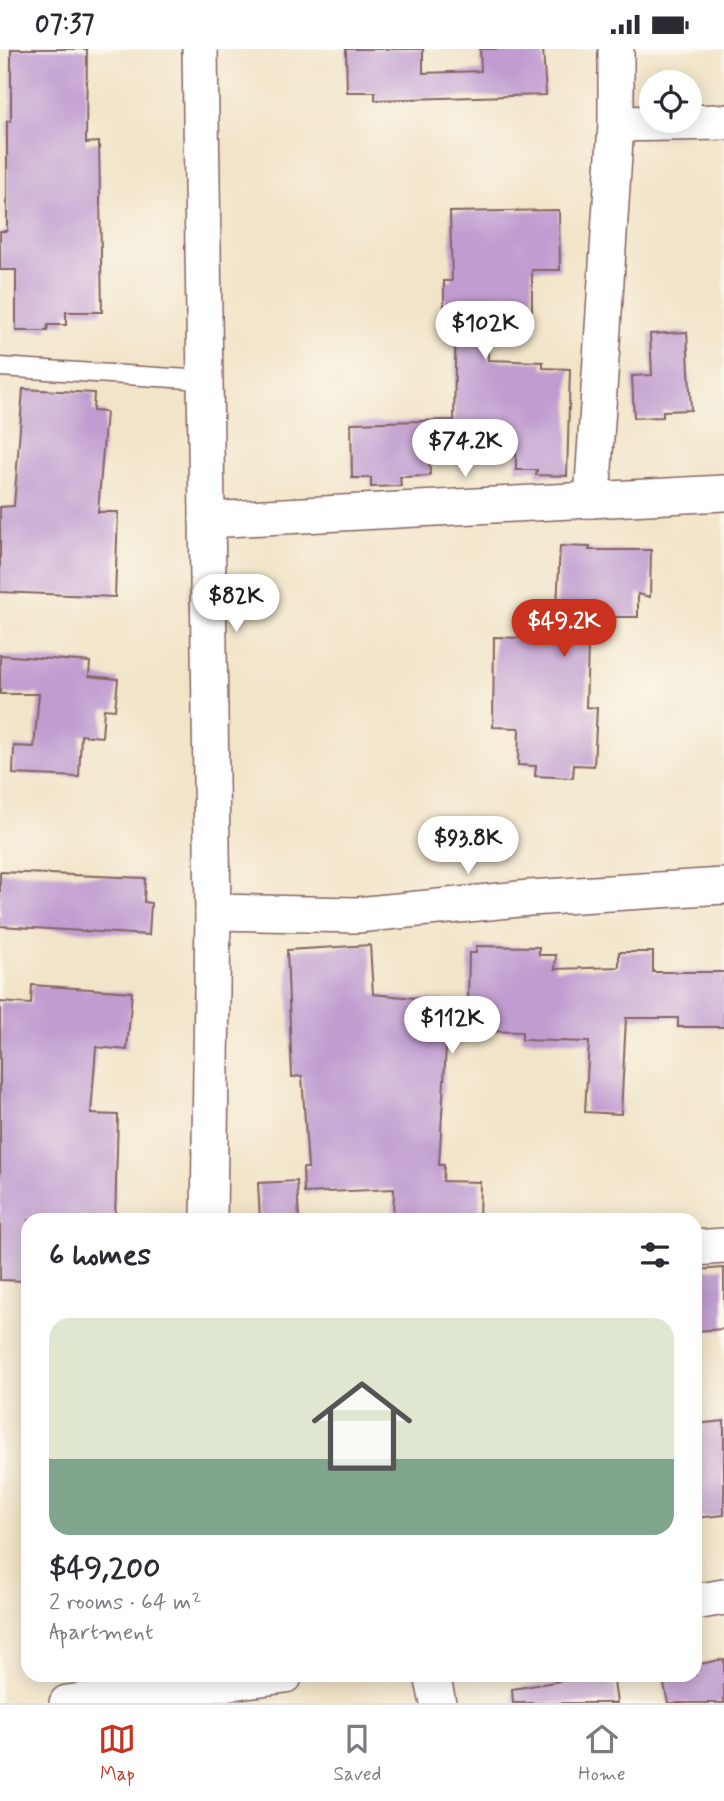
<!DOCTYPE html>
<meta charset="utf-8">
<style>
body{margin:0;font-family:Mynerve,sans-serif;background:#f7f7f7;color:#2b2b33;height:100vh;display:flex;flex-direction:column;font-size:26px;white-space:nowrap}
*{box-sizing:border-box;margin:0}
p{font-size:23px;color:#7c7c81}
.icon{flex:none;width:38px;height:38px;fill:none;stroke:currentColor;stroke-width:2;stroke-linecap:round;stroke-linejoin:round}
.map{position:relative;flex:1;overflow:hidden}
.sheet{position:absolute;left:21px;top:1164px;width:681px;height:469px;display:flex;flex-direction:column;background:#fff;border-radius:21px;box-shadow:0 4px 18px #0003}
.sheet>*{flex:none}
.fabs{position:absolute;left:639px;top:21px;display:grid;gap:14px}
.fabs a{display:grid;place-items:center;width:63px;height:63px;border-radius:50%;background:#fff;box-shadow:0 4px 18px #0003;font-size:35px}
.price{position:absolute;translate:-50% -60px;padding:0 16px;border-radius:24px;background:#fff;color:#222;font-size:23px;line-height:46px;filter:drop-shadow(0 2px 4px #0008)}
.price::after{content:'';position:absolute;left:50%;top:42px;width:21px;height:16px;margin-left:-10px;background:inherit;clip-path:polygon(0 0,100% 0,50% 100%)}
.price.active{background:#c8321e;color:#fff}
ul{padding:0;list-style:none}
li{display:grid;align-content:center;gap:14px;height:371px;padding:0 28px}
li+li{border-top:2px solid #e1e1e2}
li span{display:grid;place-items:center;height:217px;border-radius:21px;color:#555}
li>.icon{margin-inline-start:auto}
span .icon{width:126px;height:126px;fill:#fffc;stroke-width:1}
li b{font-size:30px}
h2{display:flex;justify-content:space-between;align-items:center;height:84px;padding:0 28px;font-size:30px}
.status{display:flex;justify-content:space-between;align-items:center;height:49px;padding:0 35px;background:#fff;direction:ltr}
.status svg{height:19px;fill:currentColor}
.tab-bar{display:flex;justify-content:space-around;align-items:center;height:98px;border-top:2px solid #e1e1e2;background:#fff;font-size:19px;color:#7c7c81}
.tab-bar a{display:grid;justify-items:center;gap:4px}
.tab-bar .active{color:#c8321e}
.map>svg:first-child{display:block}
</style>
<div class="status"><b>07:37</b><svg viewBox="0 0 49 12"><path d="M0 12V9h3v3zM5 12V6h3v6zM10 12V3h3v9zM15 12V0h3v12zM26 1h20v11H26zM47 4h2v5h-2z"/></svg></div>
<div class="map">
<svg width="724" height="1654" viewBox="0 0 724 1654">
<rect width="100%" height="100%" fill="#fbf7ec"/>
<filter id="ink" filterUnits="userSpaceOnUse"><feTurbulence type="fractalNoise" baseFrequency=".0143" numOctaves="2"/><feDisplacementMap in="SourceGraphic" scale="14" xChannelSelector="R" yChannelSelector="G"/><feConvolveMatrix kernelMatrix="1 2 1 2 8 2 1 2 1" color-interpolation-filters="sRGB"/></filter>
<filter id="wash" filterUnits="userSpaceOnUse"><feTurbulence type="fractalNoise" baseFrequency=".00686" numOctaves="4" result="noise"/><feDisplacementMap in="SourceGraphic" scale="28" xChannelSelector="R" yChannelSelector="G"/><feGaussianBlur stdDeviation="1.57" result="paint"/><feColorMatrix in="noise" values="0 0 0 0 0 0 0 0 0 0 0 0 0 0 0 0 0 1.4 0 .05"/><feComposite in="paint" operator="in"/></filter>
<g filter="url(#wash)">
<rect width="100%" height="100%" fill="#f2e4c8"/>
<g id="blocks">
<g fill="#c09cd0">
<polygon points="11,0 87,0 86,94 99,93 102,263 66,263 66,276 48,276 47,282 16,282 16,221 0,221 0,182 7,182 7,72 11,72"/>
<polygon points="346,0 423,0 423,24 481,22 480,0 543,0 546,46 375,51 375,43 347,43"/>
<polygon points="559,161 560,221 532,221 532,261 489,261 488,311 543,313 543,319 570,320 567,427 536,426 537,421 516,421 516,404 429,399 430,427 400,428 401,437 371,438 371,429 352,429 351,374 454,371 456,261 444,261 444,232 452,232 450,163"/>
<polygon points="687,283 691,361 663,362 663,368 634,369 632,327 652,326 650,285"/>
<polygon points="23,340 94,344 93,362 106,363 98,463 118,463 115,548 0,543 0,458 14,457"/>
<polygon points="560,497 590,498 589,501 651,501 650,548 638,545 638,568 589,568 586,658 597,659 594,717 574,716 573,729 535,727 536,717 518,716 519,679 493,678 494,588 524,589 524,579 536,580 537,557 557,558"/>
<polygon points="0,606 90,613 89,627 118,630 115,661 104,660 102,688 81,686 79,728 13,725 14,697 34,698 39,645 0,645"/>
<polygon points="0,823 145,829 144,853 151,854 149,886 0,877"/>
<polygon points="370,896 373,945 468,954 469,904 476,904 476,897 539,898 539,906 556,906 555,920 619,918 619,903 653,903 653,923 724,923 724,978 678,978 678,969 626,969 621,1065 585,1063 589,993 522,991 522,983 447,981 439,1116 444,1116 443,1132 480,1133 479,1171 393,1171 394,1140 304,1144 303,1119 308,1119 302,1027 292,1028 287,901"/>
<polygon points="32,936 132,943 127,1001 96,998 91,1065 118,1066 115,1171 28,1171 28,1232 0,1231 0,953 31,955"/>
<polygon points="297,1132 299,1171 260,1171 258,1134"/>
<polygon points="724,1219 724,1280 695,1282 695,1221"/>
<polygon points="724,1372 724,1466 695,1469 695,1375"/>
<polygon points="724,1610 724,1654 668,1654 662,1626 695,1626 695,1616"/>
<polygon points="596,1626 613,1626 617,1654 513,1654 512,1640"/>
</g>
</g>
</g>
<g filter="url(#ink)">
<use href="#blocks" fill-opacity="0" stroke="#856462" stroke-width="2"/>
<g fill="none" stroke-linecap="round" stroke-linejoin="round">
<g stroke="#856462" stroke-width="21">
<polyline id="lane" points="0,318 205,331"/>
</g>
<g stroke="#856462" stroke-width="38">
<g id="street">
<polyline points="200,0 213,863 209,1171"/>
<polyline points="616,75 724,73"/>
<polyline points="592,451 616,75 616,0"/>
<polyline points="207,471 724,444"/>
<polyline points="213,863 357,866 529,849 724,837"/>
<polyline points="695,1199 724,1197"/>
<polyline points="695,1553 724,1548"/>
<polyline points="432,1626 438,1654"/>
<polyline points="67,1654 285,1626"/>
</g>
</g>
<use href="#lane" stroke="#fff" stroke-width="18"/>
<use href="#street" stroke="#fff" stroke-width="35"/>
</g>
</g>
</svg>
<div class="fabs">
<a><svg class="icon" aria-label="locate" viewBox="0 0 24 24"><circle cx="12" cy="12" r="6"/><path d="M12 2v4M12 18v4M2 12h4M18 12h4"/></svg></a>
</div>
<b class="price" style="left:485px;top:312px">$102K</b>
<b class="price" style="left:465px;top:430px">$74.2K</b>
<b class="price" style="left:236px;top:585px">$82K</b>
<b class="price active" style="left:564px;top:610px">$49.2K</b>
<b class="price" style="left:468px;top:827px">$93.8K</b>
<b class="price" style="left:452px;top:1007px">$112K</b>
<section class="sheet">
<h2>6 homes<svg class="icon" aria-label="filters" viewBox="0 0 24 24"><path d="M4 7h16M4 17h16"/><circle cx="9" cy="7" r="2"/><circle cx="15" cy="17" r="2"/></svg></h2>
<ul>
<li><span style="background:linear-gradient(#dfe7d0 65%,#7fa58c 0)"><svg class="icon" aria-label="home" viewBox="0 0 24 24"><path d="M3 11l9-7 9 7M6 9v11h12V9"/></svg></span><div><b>$49,200</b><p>2 rooms · 64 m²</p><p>Apartment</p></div></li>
</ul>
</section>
</div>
<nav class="tab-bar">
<a class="active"><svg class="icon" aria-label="map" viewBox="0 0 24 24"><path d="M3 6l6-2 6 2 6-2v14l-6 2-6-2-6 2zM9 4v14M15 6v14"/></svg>Map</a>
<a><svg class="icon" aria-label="saved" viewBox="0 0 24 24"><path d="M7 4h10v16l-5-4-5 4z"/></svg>Saved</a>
<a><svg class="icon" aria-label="home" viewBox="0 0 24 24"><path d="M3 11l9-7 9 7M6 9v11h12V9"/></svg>Home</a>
</nav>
